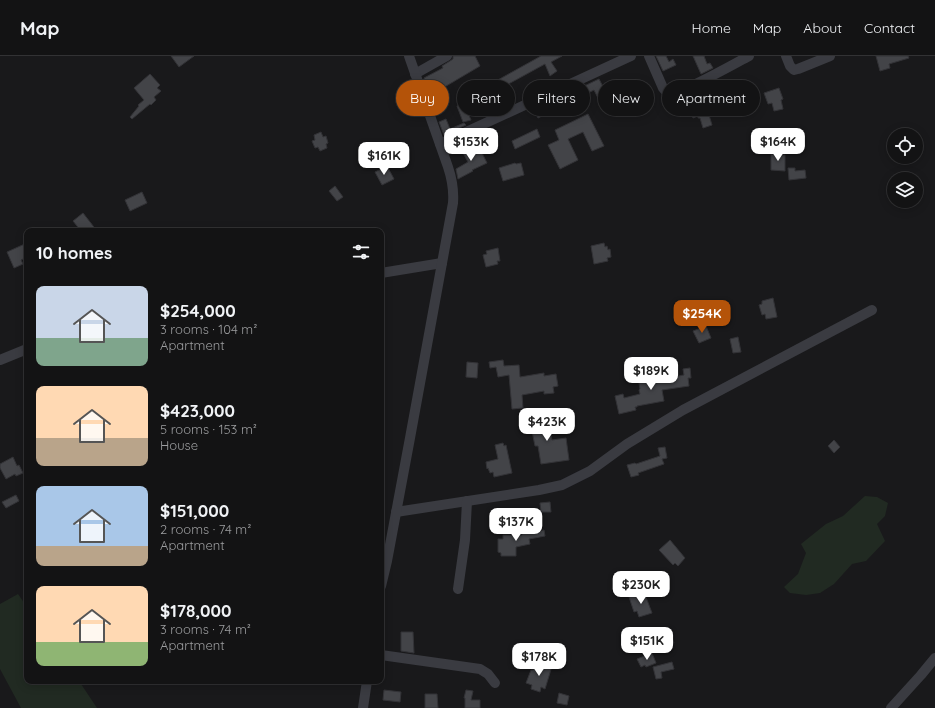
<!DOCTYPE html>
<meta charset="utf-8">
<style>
body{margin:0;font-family:Quicksand,sans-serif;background:#202022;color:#f1f3f6;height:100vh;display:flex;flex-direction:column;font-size:15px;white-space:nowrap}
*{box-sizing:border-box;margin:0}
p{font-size:13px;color:#9d9ea0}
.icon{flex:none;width:22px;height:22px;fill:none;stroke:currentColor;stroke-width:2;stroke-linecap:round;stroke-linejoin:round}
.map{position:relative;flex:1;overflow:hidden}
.sheet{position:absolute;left:24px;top:172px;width:360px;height:456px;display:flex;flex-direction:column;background:#131314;border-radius:8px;box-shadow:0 2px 10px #0003,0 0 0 1px #323234}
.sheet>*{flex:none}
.banner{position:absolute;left:396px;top:24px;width:380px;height:36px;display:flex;gap:8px}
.tools{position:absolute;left:887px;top:72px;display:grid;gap:8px}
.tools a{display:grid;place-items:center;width:36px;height:36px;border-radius:50%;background:#131314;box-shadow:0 2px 10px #0003,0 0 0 1px #323234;font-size:20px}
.price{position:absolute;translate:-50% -34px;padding:0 9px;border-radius:8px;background:#fff;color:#222;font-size:13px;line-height:26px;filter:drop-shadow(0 1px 2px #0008)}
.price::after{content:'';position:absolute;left:50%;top:24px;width:12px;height:9px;margin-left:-6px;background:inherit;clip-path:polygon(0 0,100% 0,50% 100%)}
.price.active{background:#b45309;color:#fff}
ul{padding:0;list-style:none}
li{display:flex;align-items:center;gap:12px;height:100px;padding:0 12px}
li span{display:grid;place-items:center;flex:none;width:112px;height:80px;border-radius:8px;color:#555}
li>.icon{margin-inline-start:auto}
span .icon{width:48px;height:48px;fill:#fffc;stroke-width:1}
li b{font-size:17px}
h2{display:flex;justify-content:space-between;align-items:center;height:48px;padding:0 12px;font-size:17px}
.tag{padding:0 14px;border-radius:18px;background:#131314;box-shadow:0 2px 10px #0003,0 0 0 1px #323234;font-size:14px;line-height:36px}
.tag.active{background:#b45309;color:#fff}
header{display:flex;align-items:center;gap:24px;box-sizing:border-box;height:56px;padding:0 20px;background:#131314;border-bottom:1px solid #323234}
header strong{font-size:19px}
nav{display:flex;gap:22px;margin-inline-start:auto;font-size:14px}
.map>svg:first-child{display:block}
</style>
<header>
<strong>Map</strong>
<nav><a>Home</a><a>Map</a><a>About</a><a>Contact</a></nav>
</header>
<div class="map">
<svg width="935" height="652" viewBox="0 0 935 652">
<rect width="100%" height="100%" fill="#19191b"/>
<g fill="#212a22">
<polygon points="865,440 877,441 888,447 885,460 877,468 885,485 866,505 852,508 834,528 820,537 806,539 790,537 784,531 798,518 806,497 801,488 826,468 843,460"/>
<polygon points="18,538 27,551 27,625 79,625 97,652 21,652 0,613 0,548"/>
</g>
<g fill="#434448" stroke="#333337">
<polygon points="171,0 194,0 179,11"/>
<polygon points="453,0 475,0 480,10 436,36 429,38 424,22 443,12 442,10 450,5 453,3"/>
<polygon points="541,0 562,0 551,6 557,15 550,20 545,8 503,31 512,48 494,56 488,46 474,51 476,54 468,57 471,64 463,66 457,50 467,47 464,42 486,29 487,30"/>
<polygon points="656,0 666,0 669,6 673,3 676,9 663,15"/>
<polygon points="693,0 704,0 707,8 710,7 713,12 701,18"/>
<polygon points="876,0 908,0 909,2 889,8 890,12 880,15"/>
<polygon points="150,18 160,29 157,32 161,35 154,41 156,44 151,49 150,48 132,63 130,61 139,50 138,49 144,44 134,32"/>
<polygon points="599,23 610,44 601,48 594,34 582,40 578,33"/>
<polygon points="743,31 749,48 735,53 729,36"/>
<polygon points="779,32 783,43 781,44 783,53 774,55 772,47 768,48 764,37"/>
<polygon points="554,43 556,46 550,49 552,53 543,58 544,59 538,62 534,53"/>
<polygon points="702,44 703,48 708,47 712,58 709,59 712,69 703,72 700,62 698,62 698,60 693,62 690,53 695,51 694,47"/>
<polygon points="588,58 604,90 592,95 583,76 568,83 578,104 560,113 548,89 559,84 555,74"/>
<polygon points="446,63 450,73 464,67 466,69 444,79 439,66"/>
<polygon points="537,73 540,81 515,93 512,85"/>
<polygon points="321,76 323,81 326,80 328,87 326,88 327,92 320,95 318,91 315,92 312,85 315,84 314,79"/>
<polygon points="478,89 487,107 472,114 473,115 458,123 456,113 468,106 463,97"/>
<polygon points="771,98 785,99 785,115 771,114"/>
<polygon points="515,107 516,108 521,107 524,119 503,125 499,112"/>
<polygon points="387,110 394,123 382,129 375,116"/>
<polygon points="788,112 795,112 795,115 805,114 806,122 789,124"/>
<polygon points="335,130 343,141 337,145 329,135"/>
<polygon points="142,136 147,147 130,155 125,144"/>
<polygon points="83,157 97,175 81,175 73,165"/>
<polygon points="27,187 27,201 21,204 23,208 14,212 7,196"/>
<polygon points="604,187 605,191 607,190 608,194 610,193 611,201 607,202 608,205 594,208 591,190"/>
<polygon points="498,192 500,205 497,205 498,208 486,211 483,199 487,198 486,195"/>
<polygon points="773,242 777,261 766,263 765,258 762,259 759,249 762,248 762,245"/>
<polygon points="706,270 711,282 699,287 693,275"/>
<polygon points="738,281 741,296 733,297 730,283"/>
<polygon points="503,304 504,310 519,309 520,321 544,317 544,320 556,318 558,330 553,331 554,337 544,338 544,335 522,339 523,352 512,353 509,319 498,321 496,311 490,312 489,306"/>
<polygon points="467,306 478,307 477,322 466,321"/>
<polygon points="690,312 691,322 688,322 689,330 662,334 664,345 637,350 637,351 635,351 636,354 619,358 615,340 623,338 624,342 640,338 639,334 640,333 637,316 644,315 646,324 666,321 666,322 684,319 683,313"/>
<polygon points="538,359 539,362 543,361 545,372 549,371 552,384 566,382 569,404 541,408 538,390 535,390 532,375 528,376 525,362"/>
<polygon points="834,384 840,391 834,397 828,390"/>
<polygon points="503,387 504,390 506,389 512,417 494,421 493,416 490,417 488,412 487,413 486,406 498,403 495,389"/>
<polygon points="665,391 667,402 662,403 664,408 638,417 639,419 631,421 627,409 635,407 636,408 660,400 658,392"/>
<polygon points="13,401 17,410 19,409 23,417 16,420 15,418 6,423 0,412 0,408"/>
<polygon points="16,439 19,445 6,452 2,446"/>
<polygon points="550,446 551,456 541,456 540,447"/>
<polygon points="527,473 528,477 544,474 545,480 529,483 530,488 516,491 516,500 501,500 501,497 498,496 498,483 503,483 503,479 522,479 521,475"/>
<polygon points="670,484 685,502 678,510 675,507 673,509 659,494"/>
<polygon points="644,536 652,557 639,561 637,555 634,556 629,541"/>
<polygon points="401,576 413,576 414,597 401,595"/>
<polygon points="671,579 674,587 666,589 667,592 660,595 656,584"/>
<polygon points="652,597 656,607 646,611 645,609 641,611 637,603"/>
<polygon points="541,605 552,610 545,633 541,631 540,636 531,633 532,629 526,627 531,614 533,614 534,610 539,612"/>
<polygon points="672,606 674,613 661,616 662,622 656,623 653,611"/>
<polygon points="384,634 401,636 400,646 383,644"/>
<polygon points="466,634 473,635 471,644 480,644 480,652 465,652 465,642 464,642"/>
<polygon points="559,637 569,640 567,649 557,647"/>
<polygon points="425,638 437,638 438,652 425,652"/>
</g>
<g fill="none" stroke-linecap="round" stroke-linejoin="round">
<g stroke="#3a3b41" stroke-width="10">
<path d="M649,0L663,32C665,35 668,37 671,37C681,38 736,7 749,0"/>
<polyline points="786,0 790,10 794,14 798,13 830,0"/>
<polyline points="415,18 447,0"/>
<polyline points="440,88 631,0"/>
<polyline points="381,217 442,207"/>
<polyline points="0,304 27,293"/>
<polyline points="396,456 539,434 562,429 590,415 627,388 683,354 872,254"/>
<path d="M381,530L387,505L410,382L453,147C454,134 452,123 448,111L409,0"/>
<polyline points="458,533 465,484 467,445"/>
<polyline points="381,599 480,613 488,618 495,627"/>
<polyline points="363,652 367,625"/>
<polyline points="891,652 921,619 935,602"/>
</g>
</g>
</svg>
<div class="tools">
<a><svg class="icon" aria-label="locate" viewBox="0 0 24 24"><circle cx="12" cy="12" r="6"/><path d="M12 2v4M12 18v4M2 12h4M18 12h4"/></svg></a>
<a><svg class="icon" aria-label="layers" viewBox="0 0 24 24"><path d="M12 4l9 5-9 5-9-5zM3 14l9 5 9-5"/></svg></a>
</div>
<b class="price" style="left:471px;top:106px">$153K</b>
<b class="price" style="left:778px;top:106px">$164K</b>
<b class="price" style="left:384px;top:120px">$161K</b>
<b class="price active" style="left:702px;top:278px">$254K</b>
<b class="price" style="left:651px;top:335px">$189K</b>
<b class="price" style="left:547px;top:386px">$423K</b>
<b class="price" style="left:516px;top:486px">$137K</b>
<b class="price" style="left:641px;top:549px">$230K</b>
<b class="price" style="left:647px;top:605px">$151K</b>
<b class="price" style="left:539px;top:621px">$178K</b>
<div class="banner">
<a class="tag active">Buy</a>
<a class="tag">Rent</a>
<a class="tag">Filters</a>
<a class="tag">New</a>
<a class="tag">Apartment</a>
</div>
<section class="sheet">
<h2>10 homes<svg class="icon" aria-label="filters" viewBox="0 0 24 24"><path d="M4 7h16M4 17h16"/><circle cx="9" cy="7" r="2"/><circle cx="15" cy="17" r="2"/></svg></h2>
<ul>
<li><span style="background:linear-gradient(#c9d6e8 65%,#7fa58c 0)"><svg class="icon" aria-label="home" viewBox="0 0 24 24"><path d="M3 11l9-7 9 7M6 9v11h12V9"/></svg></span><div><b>$254,000</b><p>3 rooms · 104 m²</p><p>Apartment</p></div></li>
<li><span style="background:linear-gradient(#ffd9b3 65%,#b9a48a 0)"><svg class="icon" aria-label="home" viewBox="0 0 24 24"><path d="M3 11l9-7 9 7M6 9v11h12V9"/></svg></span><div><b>$423,000</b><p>5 rooms · 153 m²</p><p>House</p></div></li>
<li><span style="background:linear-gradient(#a9c7e8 75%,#b9a48a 0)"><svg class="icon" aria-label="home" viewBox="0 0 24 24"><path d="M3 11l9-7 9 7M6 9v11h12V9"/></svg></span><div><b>$151,000</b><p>2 rooms · 74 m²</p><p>Apartment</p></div></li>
<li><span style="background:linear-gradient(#ffd9b3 70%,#8fb573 0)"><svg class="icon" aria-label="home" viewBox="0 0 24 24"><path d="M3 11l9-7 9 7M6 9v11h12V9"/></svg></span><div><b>$178,000</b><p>3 rooms · 74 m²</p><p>Apartment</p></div></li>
</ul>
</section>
</div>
